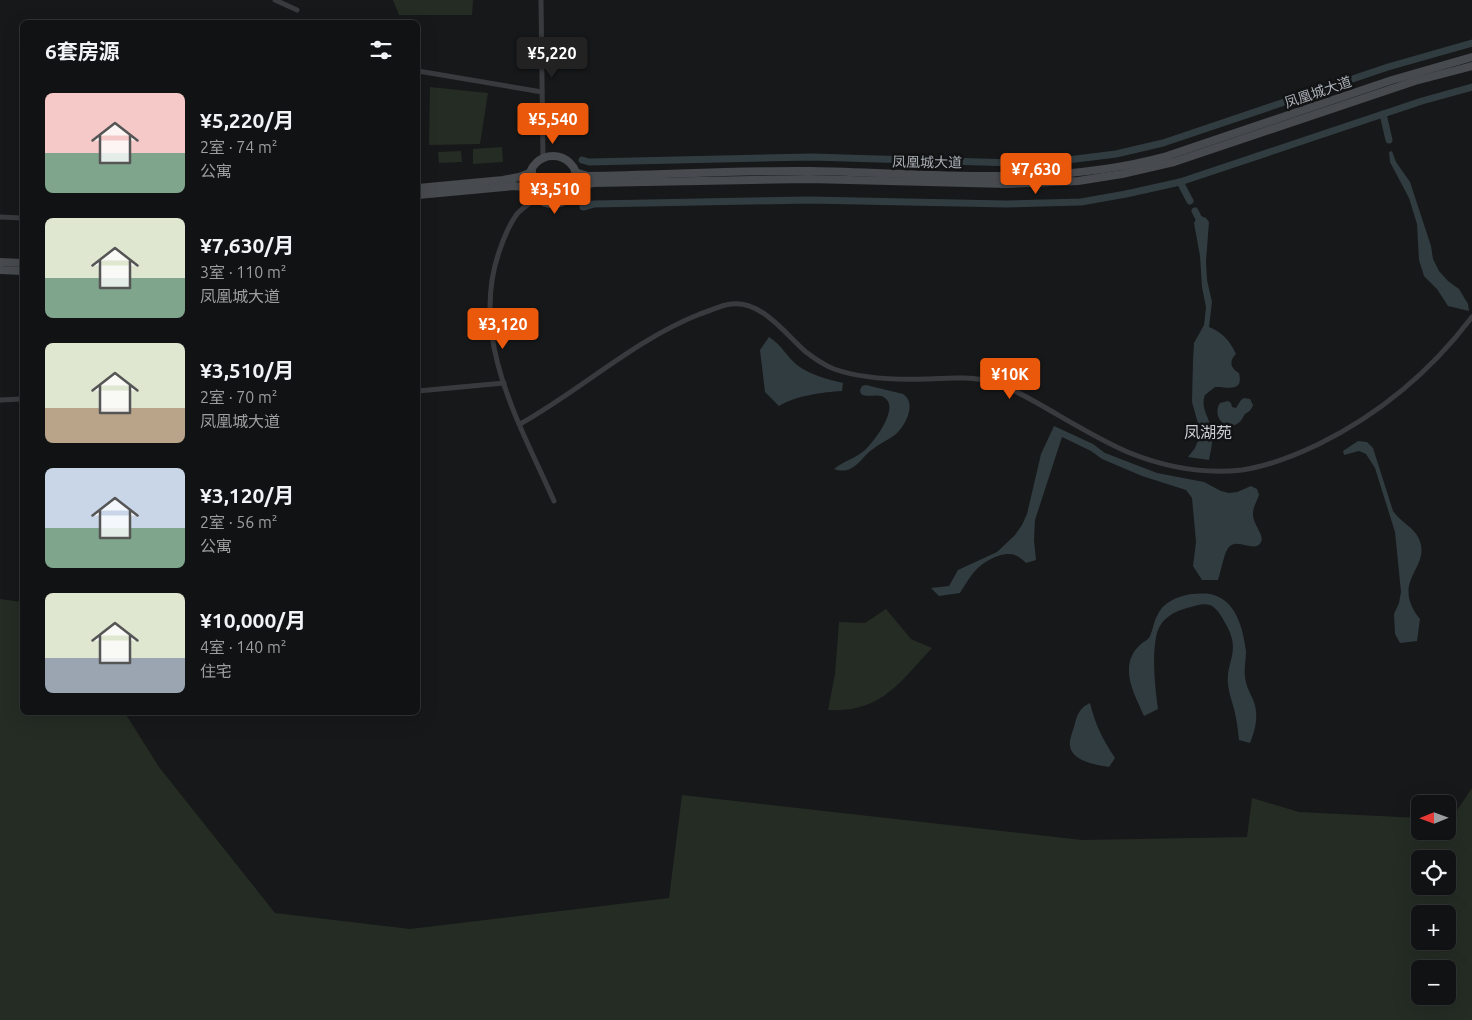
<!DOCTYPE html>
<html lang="zh">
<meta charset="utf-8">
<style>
body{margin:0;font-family:Ubuntu,"Noto Sans SC",sans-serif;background:#1e2021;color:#f1f3f6;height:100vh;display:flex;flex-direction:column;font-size:19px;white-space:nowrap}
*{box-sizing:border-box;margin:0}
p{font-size:16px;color:#9c9ea0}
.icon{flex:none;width:28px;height:28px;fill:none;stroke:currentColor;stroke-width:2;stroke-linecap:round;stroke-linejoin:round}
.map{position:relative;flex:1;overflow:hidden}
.panel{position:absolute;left:20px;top:20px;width:400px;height:695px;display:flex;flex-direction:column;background:#111213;border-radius:8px;box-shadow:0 5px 20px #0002,0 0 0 1px #303233}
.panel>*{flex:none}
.needle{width:32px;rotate:269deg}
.fabs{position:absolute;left:1411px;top:795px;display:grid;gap:10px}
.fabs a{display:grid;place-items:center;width:45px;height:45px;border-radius:8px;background:#111213;box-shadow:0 5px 20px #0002,0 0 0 1px #303233;font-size:25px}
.price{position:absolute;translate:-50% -42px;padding:0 11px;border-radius:5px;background:#ea580c;color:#fff;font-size:16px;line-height:32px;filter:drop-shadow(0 1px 2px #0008)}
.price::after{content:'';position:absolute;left:50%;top:30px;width:15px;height:11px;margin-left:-8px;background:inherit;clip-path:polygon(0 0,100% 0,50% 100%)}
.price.selected{background:#222;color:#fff}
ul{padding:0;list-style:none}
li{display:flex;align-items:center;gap:15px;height:125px;padding:0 25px}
li span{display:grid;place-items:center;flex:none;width:140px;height:100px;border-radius:8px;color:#555}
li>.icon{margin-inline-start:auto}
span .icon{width:60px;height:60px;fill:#fffc;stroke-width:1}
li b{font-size:21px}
h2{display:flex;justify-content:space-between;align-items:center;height:60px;padding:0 25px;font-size:21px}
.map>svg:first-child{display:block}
</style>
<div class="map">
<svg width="1472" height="1020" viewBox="0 0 1472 1020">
<rect width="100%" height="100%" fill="#171819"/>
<g fill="#242c24" fill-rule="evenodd">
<polygon points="393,0 473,0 472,15 399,15"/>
<polygon points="430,87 488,93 480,144 429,145"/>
<polygon points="502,147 503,162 473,164 473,149"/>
<polygon points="461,151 462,162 439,163 438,152"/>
<path d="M0,599L22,602V712L125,713L159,767L275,913L410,929L669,898L682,795L1082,840L1247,837L1252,798L1299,812L1420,818V831H1448V819H1451L1472,788V1020H0ZM1420,859H1448V886H1420ZM1420,914H1448V941H1420ZM1420,969H1448V996H1420Z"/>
<path d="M886,609L911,639L932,648C899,683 881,713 828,710L835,674L839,622L865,623Z"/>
</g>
<g fill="#313c41">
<polygon points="1392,151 1396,162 1410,182 1431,246 1433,259 1439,271 1448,281 1459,289 1468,304 1469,311 1448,306 1437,289 1424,276 1419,260 1417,224 1409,198 1390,162 1389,152"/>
<path d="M1201,216L1206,218L1209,222L1206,261L1207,280L1212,302L1209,327C1222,332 1230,341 1236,354C1229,361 1230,368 1239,373C1244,394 1226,386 1215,387L1205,395C1200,408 1209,416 1211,429C1214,440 1211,449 1209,460L1188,457L1195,448L1199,438V427L1192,402L1193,360L1194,343L1204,325L1206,307L1202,287L1200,256L1194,223L1196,219Z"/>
<path d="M769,337C782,345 786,356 797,365C810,375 827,379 843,383L842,391C823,392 795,396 779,406L765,392L760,350Z"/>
<path d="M866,385L903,394C917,403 906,425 896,434C889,440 880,443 873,449C860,458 854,476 834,469C844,461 856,458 865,450C874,442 897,411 887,400C880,391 869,399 861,394L860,390L862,386Z"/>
<path d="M1244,398L1250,399L1253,405C1251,411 1249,411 1245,414C1242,418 1242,421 1237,424C1224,431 1212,415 1220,403L1228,401L1231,403L1232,407L1236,408L1241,400Z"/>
<path d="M1054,426L1093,444L1105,453L1157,473L1204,482L1221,491L1229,493L1237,492L1251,486L1257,489L1259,495C1257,501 1253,507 1253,513C1252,524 1265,535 1261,542C1255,554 1238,537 1229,547C1224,552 1221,572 1218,580H1202L1193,566L1196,542L1192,498L1186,490L1142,476L1102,459L1091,451L1062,437L1035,520L1034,540L1036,560L1026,563C1017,554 1011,552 998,556C977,564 972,574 960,593L939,596L931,588L949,586L958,570L997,552L1015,535L1022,525L1027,514L1041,454Z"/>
<path d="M1358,441L1367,442L1373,448L1393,511C1400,522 1414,527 1419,539C1432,568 1389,580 1420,619L1417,641L1400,643L1395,634L1394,614L1399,603L1401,592L1395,532L1375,468L1366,454L1359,451L1344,455L1343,451Z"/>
<path d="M1191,594C1196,594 1204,593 1210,594C1236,599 1243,628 1246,651C1246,660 1244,668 1245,677C1246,687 1251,694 1254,702C1259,717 1255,730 1250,743L1239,740C1238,731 1237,722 1235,713C1233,704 1229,694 1228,684C1226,662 1240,653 1228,628C1224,621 1218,608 1210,605C1203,603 1197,605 1191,607C1174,611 1160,618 1156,637C1152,660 1155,686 1158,709L1144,716C1138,702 1128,684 1129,669C1129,660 1133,651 1140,645C1143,642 1146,641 1149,638C1153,631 1153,623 1157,616C1163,602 1176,597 1191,594Z"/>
<path d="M1090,703C1095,724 1103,740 1115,758L1109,767C1098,765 1072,762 1070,746C1069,741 1072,733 1074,727C1077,715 1079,708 1090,703Z"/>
</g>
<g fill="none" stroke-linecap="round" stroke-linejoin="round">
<g stroke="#313c41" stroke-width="7">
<polyline points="1383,114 1389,140"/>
<polyline points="582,160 589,162 811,157 1014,163 1049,162 1084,158 1116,154 1163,143 1388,67 1472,43"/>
<polyline points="1180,182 1190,201"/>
<polyline points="583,207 594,204 809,200 1007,204 1081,202 1126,194 1180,182 1422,101 1472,87"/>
<polyline points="1195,211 1198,217"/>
</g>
<g stroke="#393a3e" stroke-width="5">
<polyline points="275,0 297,10"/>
<polyline points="541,0 543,159"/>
<polyline points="418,71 542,92"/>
<path d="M537,197C531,203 522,208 517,214C509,225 503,240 499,252C469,339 520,424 554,501"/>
<polyline points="0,217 22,218"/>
<polyline points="418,391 504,383"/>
<polyline points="0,400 22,399"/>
<path d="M520,424C581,390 634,340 700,314C710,311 721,305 731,304C762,300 786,335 806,352C815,359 824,365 834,369C862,379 897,380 926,379C950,378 972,376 996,383C1011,388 1025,396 1039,404C1069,421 1099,440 1130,453C1165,467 1205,474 1242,470C1269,466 1294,456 1319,444C1380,414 1431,371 1472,317"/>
</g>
<g stroke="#474a4e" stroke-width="8">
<circle cx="553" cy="180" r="24"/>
<path d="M575,172L588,176C663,175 738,170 812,171C930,173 1051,188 1167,156L1392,80L1472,57"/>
<polyline points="576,187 593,183 809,179 1007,184 1078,181 1122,174 1174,162 1415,81 1472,66"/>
<polyline points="418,188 503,180 519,177 532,172"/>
<polyline points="418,195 514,186 523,187 532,190"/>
<polyline points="0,262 22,263"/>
<polyline points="0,270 22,271"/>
</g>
</g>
<g text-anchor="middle" stroke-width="5" stroke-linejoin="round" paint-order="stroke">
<g font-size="14" fill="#abb1b8" stroke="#121314">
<text transform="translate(1318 92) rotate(-19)" y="5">凤凰城大道</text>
<text transform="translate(927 162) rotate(1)" y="5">凤凰城大道</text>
</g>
<g font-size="16" fill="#cbcfd4" stroke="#121314">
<text x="1208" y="438">凤湖苑</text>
</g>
</g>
</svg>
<div class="fabs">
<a><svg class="needle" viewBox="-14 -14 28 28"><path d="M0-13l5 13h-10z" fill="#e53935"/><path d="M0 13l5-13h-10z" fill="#9c9ea0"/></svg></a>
<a><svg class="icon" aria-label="locate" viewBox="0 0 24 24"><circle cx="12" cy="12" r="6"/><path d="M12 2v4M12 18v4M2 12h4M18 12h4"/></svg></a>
<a>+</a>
<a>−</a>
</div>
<b class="price selected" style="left:552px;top:79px">¥5,220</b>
<b class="price" style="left:553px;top:145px">¥5,540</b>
<b class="price" style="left:1036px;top:195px">¥7,630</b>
<b class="price" style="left:555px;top:215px">¥3,510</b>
<b class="price" style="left:503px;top:350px">¥3,120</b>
<b class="price" style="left:1010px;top:400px">¥10K</b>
<section class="panel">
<h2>6套房源<svg class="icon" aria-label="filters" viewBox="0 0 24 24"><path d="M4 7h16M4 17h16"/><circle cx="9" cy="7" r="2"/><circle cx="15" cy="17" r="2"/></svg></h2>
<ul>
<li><span style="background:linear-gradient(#f6c9c9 60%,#7fa58c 0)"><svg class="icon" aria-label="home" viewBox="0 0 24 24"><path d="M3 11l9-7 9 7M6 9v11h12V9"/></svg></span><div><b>¥5,220/月</b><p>2室 · 74 m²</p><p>公寓</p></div></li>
<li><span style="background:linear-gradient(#dfe7d0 60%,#7fa58c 0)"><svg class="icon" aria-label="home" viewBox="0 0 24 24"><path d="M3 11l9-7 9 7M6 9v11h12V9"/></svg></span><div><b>¥7,630/月</b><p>3室 · 110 m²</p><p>凤凰城大道</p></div></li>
<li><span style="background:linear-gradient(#dfe7d0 65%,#b9a48a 0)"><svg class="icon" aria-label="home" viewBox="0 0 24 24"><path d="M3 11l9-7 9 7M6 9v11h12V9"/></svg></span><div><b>¥3,510/月</b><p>2室 · 70 m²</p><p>凤凰城大道</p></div></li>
<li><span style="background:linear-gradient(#c9d6e8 60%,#7fa58c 0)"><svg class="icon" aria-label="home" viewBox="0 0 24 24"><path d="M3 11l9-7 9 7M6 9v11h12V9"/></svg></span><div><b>¥3,120/月</b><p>2室 · 56 m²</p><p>公寓</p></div></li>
<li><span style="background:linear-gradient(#dfe7d0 65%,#9aa5b1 0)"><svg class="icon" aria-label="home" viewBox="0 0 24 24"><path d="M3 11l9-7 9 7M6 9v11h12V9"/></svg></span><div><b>¥10,000/月</b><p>4室 · 140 m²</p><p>住宅</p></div></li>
</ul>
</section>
</div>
